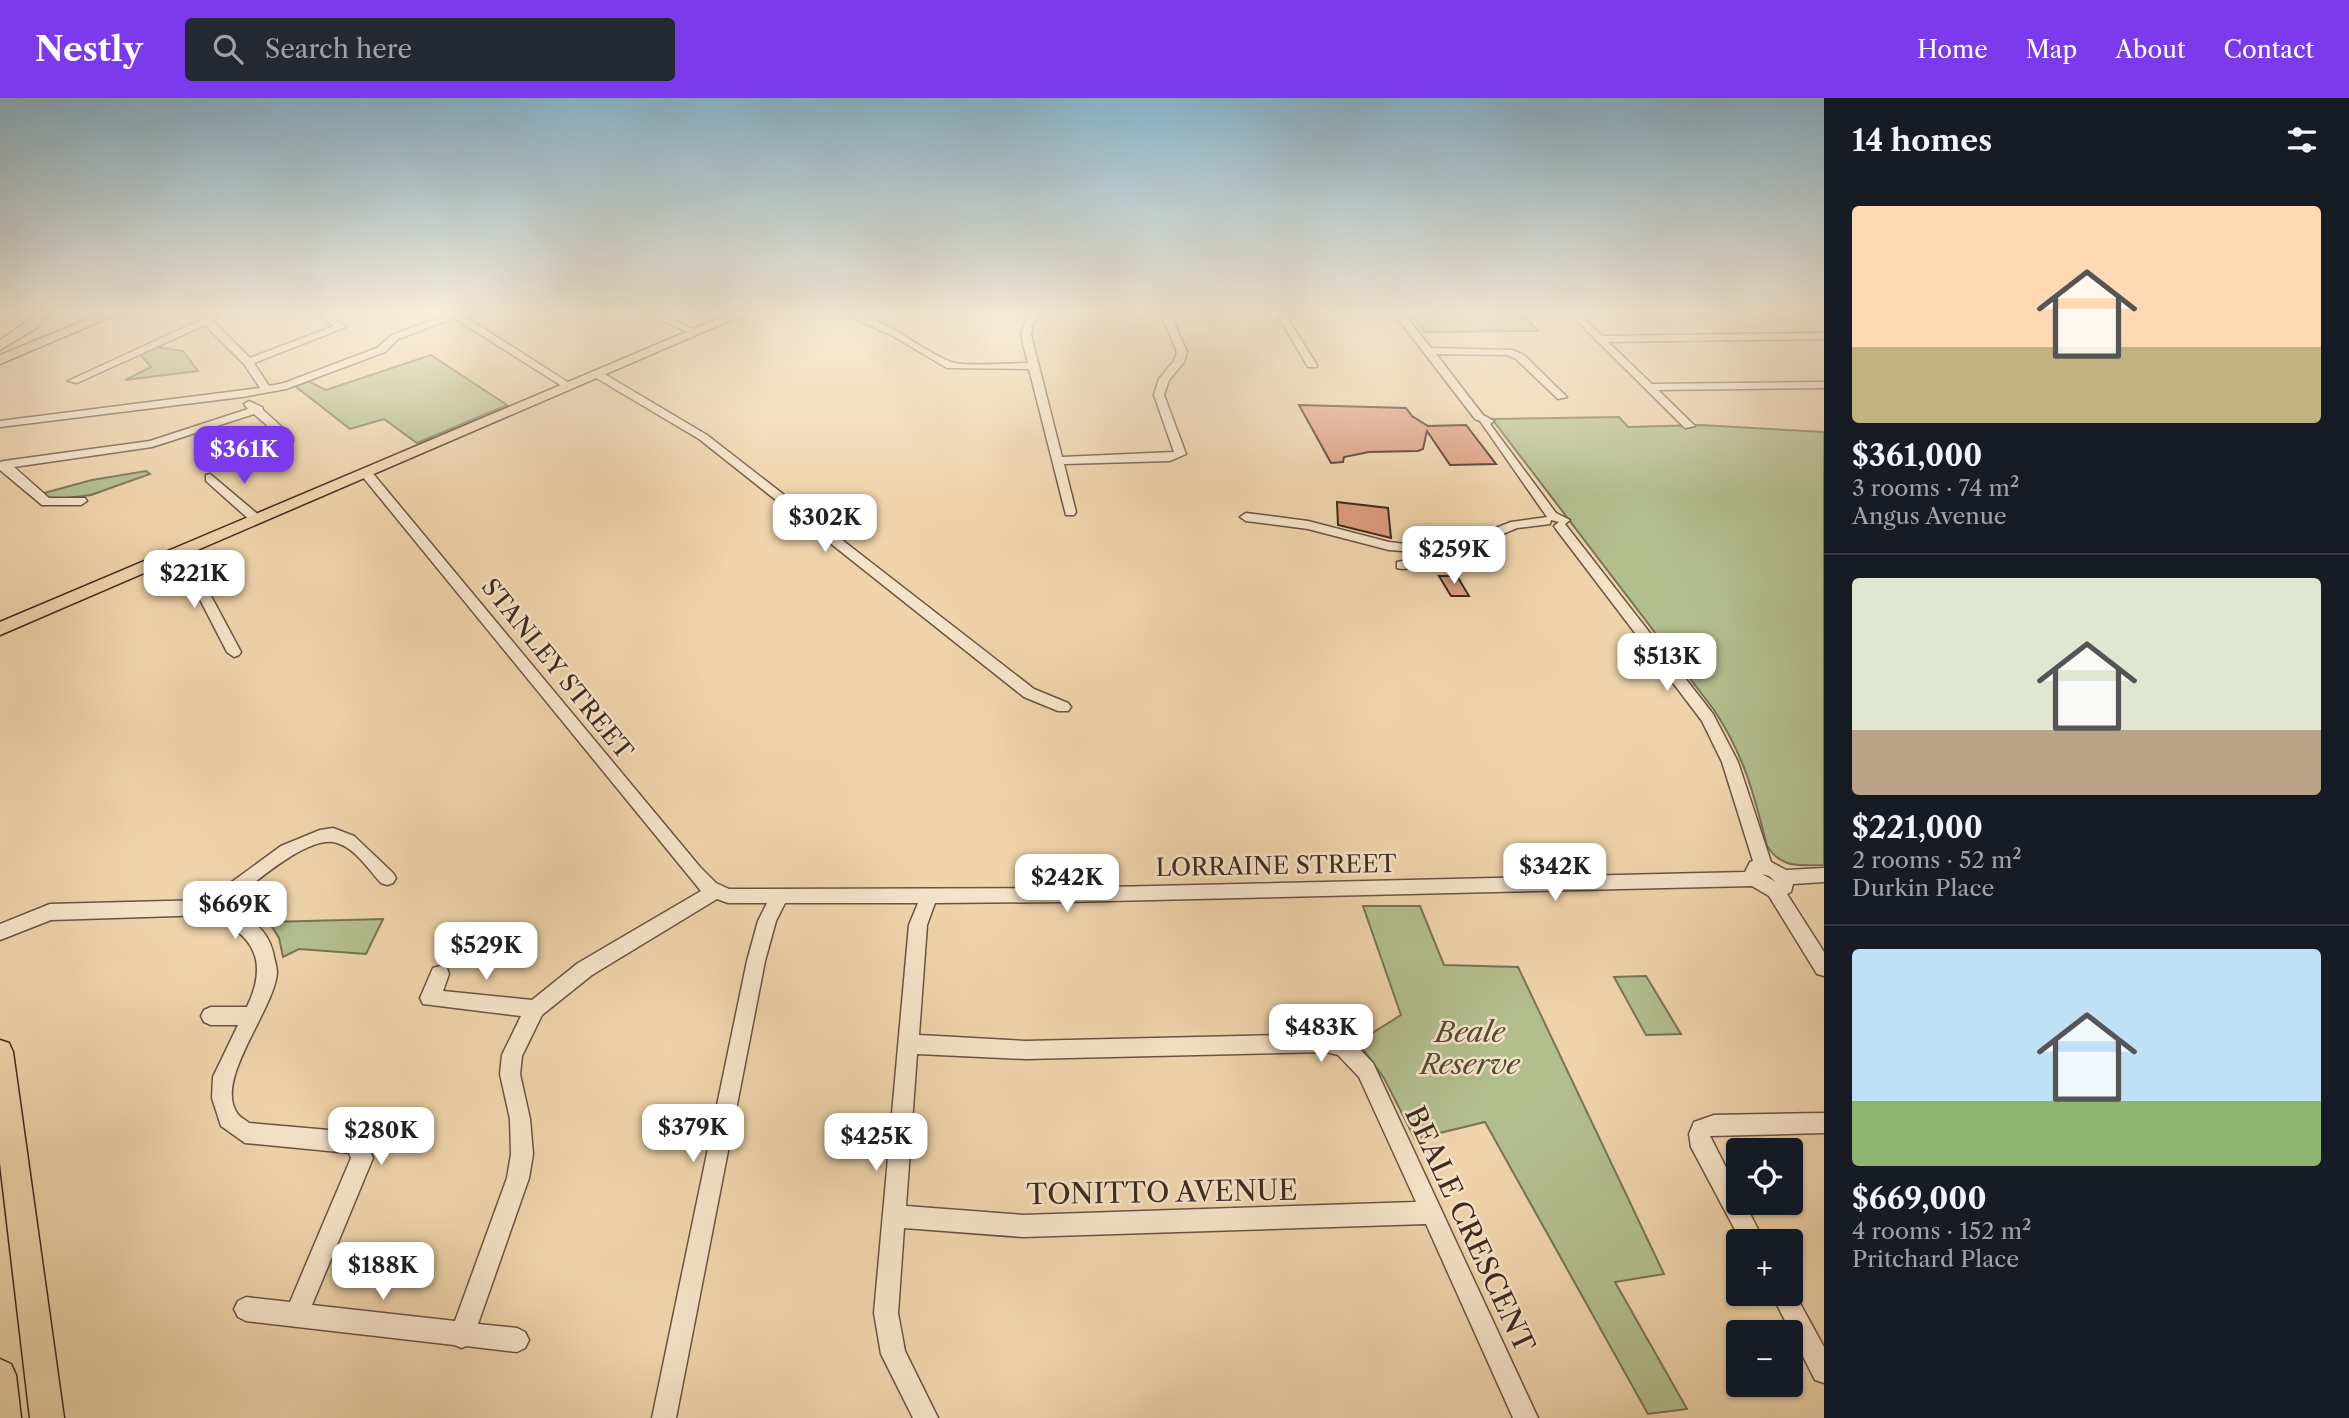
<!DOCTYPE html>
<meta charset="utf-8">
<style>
body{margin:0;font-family:"Libre Caslon Text",serif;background:#242831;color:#f1f3f6;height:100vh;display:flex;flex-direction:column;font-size:26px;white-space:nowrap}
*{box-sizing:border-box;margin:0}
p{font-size:23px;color:#9ea1a6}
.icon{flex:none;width:38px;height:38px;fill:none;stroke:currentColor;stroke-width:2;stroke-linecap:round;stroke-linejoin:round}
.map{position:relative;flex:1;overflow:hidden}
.details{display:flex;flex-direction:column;background:#171b24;width:525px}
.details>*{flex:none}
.controls{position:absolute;left:1726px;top:1040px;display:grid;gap:14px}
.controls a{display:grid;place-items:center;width:77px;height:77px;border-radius:7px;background:#171b24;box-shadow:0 2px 5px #0004;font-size:35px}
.price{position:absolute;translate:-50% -60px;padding:0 16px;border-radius:14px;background:#fff;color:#222;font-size:23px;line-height:46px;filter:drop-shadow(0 2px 4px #0008)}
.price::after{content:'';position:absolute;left:50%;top:42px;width:21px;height:16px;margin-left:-10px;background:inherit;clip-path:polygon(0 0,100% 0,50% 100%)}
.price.active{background:#7c3aed;color:#fff}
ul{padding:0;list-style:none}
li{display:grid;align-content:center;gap:14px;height:371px;padding:0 28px}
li+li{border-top:2px solid #363941}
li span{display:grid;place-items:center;height:217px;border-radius:7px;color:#555}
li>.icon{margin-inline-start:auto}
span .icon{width:126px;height:126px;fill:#fffc;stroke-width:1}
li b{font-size:30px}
h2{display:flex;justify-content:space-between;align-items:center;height:84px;padding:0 28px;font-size:30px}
header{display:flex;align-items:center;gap:42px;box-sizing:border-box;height:98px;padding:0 35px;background:#7c3aed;color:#fff}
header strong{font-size:33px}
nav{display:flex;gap:38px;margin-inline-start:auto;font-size:24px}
.search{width:490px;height:63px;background:#242831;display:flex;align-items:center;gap:18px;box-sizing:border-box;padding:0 24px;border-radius:7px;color:#9ea1a6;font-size:26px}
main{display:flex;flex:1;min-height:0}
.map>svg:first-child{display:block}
</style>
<header>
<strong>Nestly</strong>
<div class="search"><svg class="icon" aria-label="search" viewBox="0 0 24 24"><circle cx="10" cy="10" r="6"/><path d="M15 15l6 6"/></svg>Search here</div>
<nav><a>Home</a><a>Map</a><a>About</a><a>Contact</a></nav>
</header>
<main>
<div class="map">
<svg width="1824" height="1320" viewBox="0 0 1824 1320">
<rect width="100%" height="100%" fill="#efd4ab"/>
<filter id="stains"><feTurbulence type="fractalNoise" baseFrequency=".00286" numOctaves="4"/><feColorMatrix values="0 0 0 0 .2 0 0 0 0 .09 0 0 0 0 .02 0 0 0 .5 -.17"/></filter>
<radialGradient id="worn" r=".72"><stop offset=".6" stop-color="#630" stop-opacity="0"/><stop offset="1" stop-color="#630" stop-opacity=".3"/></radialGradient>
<g fill="#b3be8d" stroke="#787456" stroke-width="2">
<polygon points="1408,213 1519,213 1538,233 1425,234"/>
<polygon points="155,249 183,253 198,273 125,282 151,269 140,256"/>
<polygon points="431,257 507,307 417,345 384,321 350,331 295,288 308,283 326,292"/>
<path d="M1619,319L1628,329L1701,327L1824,334V767C1799,767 1782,771 1767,748C1754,696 1744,657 1714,612L1492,321Z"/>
<polygon points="146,373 150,376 91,397 51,402 44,395 92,382"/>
<polygon points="1363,808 1420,808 1444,867 1518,869 1664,1176 1615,1184 1687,1311 1648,1316 1485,1024 1415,1041 1384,980 1358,944 1401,917"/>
<polygon points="383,821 366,856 299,851 283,859 279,840 269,824"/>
<polygon points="1646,878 1681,936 1646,937 1614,879"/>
</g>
<g fill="#dd9c7e" stroke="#3e2a1f" stroke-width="2">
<polygon points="1299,307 1406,310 1412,318 1428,328 1466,327 1496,366 1450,367 1427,333 1423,351 1418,353 1369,354 1344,359 1343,364 1331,365"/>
<polygon points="1337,404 1388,410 1391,440 1338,427"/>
<polygon points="1439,478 1457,478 1469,498 1451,498"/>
</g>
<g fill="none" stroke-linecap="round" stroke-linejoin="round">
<g stroke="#6a5442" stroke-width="3">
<g id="minor">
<polygon points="220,213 232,213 213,223 250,260 334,228 313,213 323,213 346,229 254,265 269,288 284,285 377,250 392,237 448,216 446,213 456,213 574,288 565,290 454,220 398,241 385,254 286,291 242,299 0,329 0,323 260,290 244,266 205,227 77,285 68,283"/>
<polygon points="640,213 652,213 700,234 692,236"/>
<path d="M838,213C874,210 919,252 951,264C965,269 1011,265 1028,265C1022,241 1015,230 1036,213H1045L1033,225L1031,237L1062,359L1174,354L1154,297L1159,281L1174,263L1177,254L1160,213H1169L1187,254L1184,264L1169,282L1164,297L1186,356L1170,363L1064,366L1076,414L1074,417H1066L1029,271L947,270L893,238Z"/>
<polygon points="1275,213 1283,213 1317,267 1316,269 1308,269"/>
<path d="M1392,213H1402L1431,250L1512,252L1524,257L1567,299L1558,301L1516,261L1507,257L1436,256L1483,317L1494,323L1490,326L1556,415L1570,422L1565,426L1713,616L1738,664L1771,764L1786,772L1824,770V784L1793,786L1791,794L1787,796L1824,854V878L1817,876L1769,798L1752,788L1066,804L935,805L927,827L919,937L1026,943L1326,936L1351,942L1373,965L1538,1320H1513L1426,1126L1023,1139L904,1130L898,1215L905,1253L938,1320H913L881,1256L874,1215L909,827L918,805H785L776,823L765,863L676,1320H652L747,863L758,823L767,805H728L717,801L592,877L542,917L522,958L520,976L530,1021L533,1056L529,1080L478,1226L517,1230L525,1234L529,1242L525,1250L517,1254L466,1248L462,1250L454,1247L246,1223L238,1219L234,1211L238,1203L246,1199L290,1204L351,1060L349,1055L245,1045L221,1028L212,1000L213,979L238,927H211L204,924L201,918L204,912L211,909H247C269,863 254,836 209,817L51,822L0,842V826L50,806L207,802L281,748L320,732L333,730L354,738L393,775L396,780L393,785L387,787L381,785C369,772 355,750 337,745C308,735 248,791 225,808C247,817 267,830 273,854C274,861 277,868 277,875C274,912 214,982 237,1015C239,1019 246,1022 249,1025L352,1034L364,1041L373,1060L312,1207L455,1223L507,1080L511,1056L510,1021L500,976L502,957L521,918L423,906L420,900L433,870L440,868L447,870L449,876L443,893L532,902L578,865L701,793L362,378V372H370L700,769L716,785L729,791L1066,790L1745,774L1750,764L1753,763L1722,664L1702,623L1556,431L1554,428L1559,424L1551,422L1550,426L1517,430L1470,450L1442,454V463L1427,469L1402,471L1397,470V464L1430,458L1429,455L1389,452L1308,431L1246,423L1240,419L1246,415L1308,423L1389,444L1422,448L1463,443L1511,424L1547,419L1480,323L1475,321ZM1762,776L1769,778L1776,784ZM1326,954L1338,957L1359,979L1416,1104L1023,1117L906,1108L917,956L1026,961Z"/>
<polygon points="1567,213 1576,213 1602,238 1824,235 1824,241 1608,244 1652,286 1824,284 1824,290 1658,292 1695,328 1685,330"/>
<polygon points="593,274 601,274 707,337 1034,591 1068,605 1071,609 1068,613 1058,613 1024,599 699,341 593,278"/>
<polygon points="249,303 262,309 263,312 293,339 293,343 285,343 254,316 152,349 14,369 49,400 85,400 87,403 81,407 42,407 0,372 0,364 4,363 150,343 248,311 244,306"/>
<polygon points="210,376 260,418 260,424 252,424 206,383 206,377"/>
<polygon points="181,449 187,453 241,554 239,557 234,559 227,554 175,453"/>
<polygon points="1824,1015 1824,1035 1710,1038 1738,1093 1738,1104 1744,1104 1764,1143 1741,1143 1691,1049 1689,1036 1694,1024 1714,1017"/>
<polygon points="1790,1187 1824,1249 1824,1285 1815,1282 1771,1195 1790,1195"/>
</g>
</g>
<g stroke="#3e2a1f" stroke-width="3">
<g id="major">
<polygon points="37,213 49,213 38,229 0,252 0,242 28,223"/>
<polygon points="108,213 124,213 0,266 0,257"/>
<polygon points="736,213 752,213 0,537 0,524"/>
<polygon points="0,942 9,945 13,954 64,1320 30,1320 0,1065"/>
<polygon points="0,1261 11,1266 16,1277 21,1320 0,1320"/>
</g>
</g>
<use href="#minor" fill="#f5e3c8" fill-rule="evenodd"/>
<use href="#major" fill="#efd4ab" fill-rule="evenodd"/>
</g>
<linearGradient id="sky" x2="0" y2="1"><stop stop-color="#89b6ce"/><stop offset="0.54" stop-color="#f8ecd9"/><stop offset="1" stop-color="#f8ecd9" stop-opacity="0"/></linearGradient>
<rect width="1824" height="397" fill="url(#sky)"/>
<g text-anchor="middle" stroke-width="5" stroke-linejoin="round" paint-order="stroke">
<g font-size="24" fill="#3e2a1f" stroke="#f5e3c8">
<text transform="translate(557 571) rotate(51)" y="8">STANLEY STREET</text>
<text transform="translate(1276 768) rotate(-1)" y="8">LORRAINE STREET</text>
</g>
<g font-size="28" font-style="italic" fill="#554835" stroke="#f5e3c8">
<text x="1470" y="944">Beale<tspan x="1470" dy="32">Reserve</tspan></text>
</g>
<g font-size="28" fill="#3e2a1f" stroke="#f5e3c8">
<text transform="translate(1162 1094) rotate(-1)" y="10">TONITTO AVENUE</text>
<text transform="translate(1470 1131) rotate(65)" y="10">BEALE CRESCENT</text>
</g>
</g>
<rect width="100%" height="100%" filter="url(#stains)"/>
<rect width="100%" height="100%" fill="url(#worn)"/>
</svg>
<div class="controls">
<a><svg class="icon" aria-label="locate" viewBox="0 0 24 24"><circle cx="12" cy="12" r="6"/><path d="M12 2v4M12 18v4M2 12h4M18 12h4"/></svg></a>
<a>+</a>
<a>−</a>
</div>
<b class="price active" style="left:244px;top:388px">$361K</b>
<b class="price" style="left:825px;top:456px">$302K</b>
<b class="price" style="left:1454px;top:488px">$259K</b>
<b class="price" style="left:194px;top:512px">$221K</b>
<b class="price" style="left:1667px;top:595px">$513K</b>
<b class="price" style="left:1555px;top:805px">$342K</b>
<b class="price" style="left:1067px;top:816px">$242K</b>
<b class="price" style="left:235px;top:843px">$669K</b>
<b class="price" style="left:486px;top:884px">$529K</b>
<b class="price" style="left:1321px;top:966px">$483K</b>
<b class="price" style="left:693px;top:1066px">$379K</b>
<b class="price" style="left:381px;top:1069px">$280K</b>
<b class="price" style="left:876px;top:1075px">$425K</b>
<b class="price" style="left:383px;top:1204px">$188K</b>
</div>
<section class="details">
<h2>14 homes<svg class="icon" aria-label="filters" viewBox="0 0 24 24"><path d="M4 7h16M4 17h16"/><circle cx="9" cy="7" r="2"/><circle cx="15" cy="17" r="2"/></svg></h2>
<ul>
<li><span style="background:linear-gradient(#ffd9b3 65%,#c2b280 0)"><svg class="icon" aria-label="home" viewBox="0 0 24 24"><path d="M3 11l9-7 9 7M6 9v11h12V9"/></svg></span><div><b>$361,000</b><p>3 rooms · 74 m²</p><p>Angus Avenue</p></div></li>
<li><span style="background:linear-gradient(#dfe7d0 70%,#b9a48a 0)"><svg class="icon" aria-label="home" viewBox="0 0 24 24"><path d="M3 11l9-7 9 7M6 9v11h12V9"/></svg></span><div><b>$221,000</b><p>2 rooms · 52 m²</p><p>Durkin Place</p></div></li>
<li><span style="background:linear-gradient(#bfe0f5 70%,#8fb573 0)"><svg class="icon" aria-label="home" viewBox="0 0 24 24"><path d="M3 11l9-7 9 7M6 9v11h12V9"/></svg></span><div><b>$669,000</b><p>4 rooms · 152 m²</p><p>Pritchard Place</p></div></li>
</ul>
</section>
</main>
